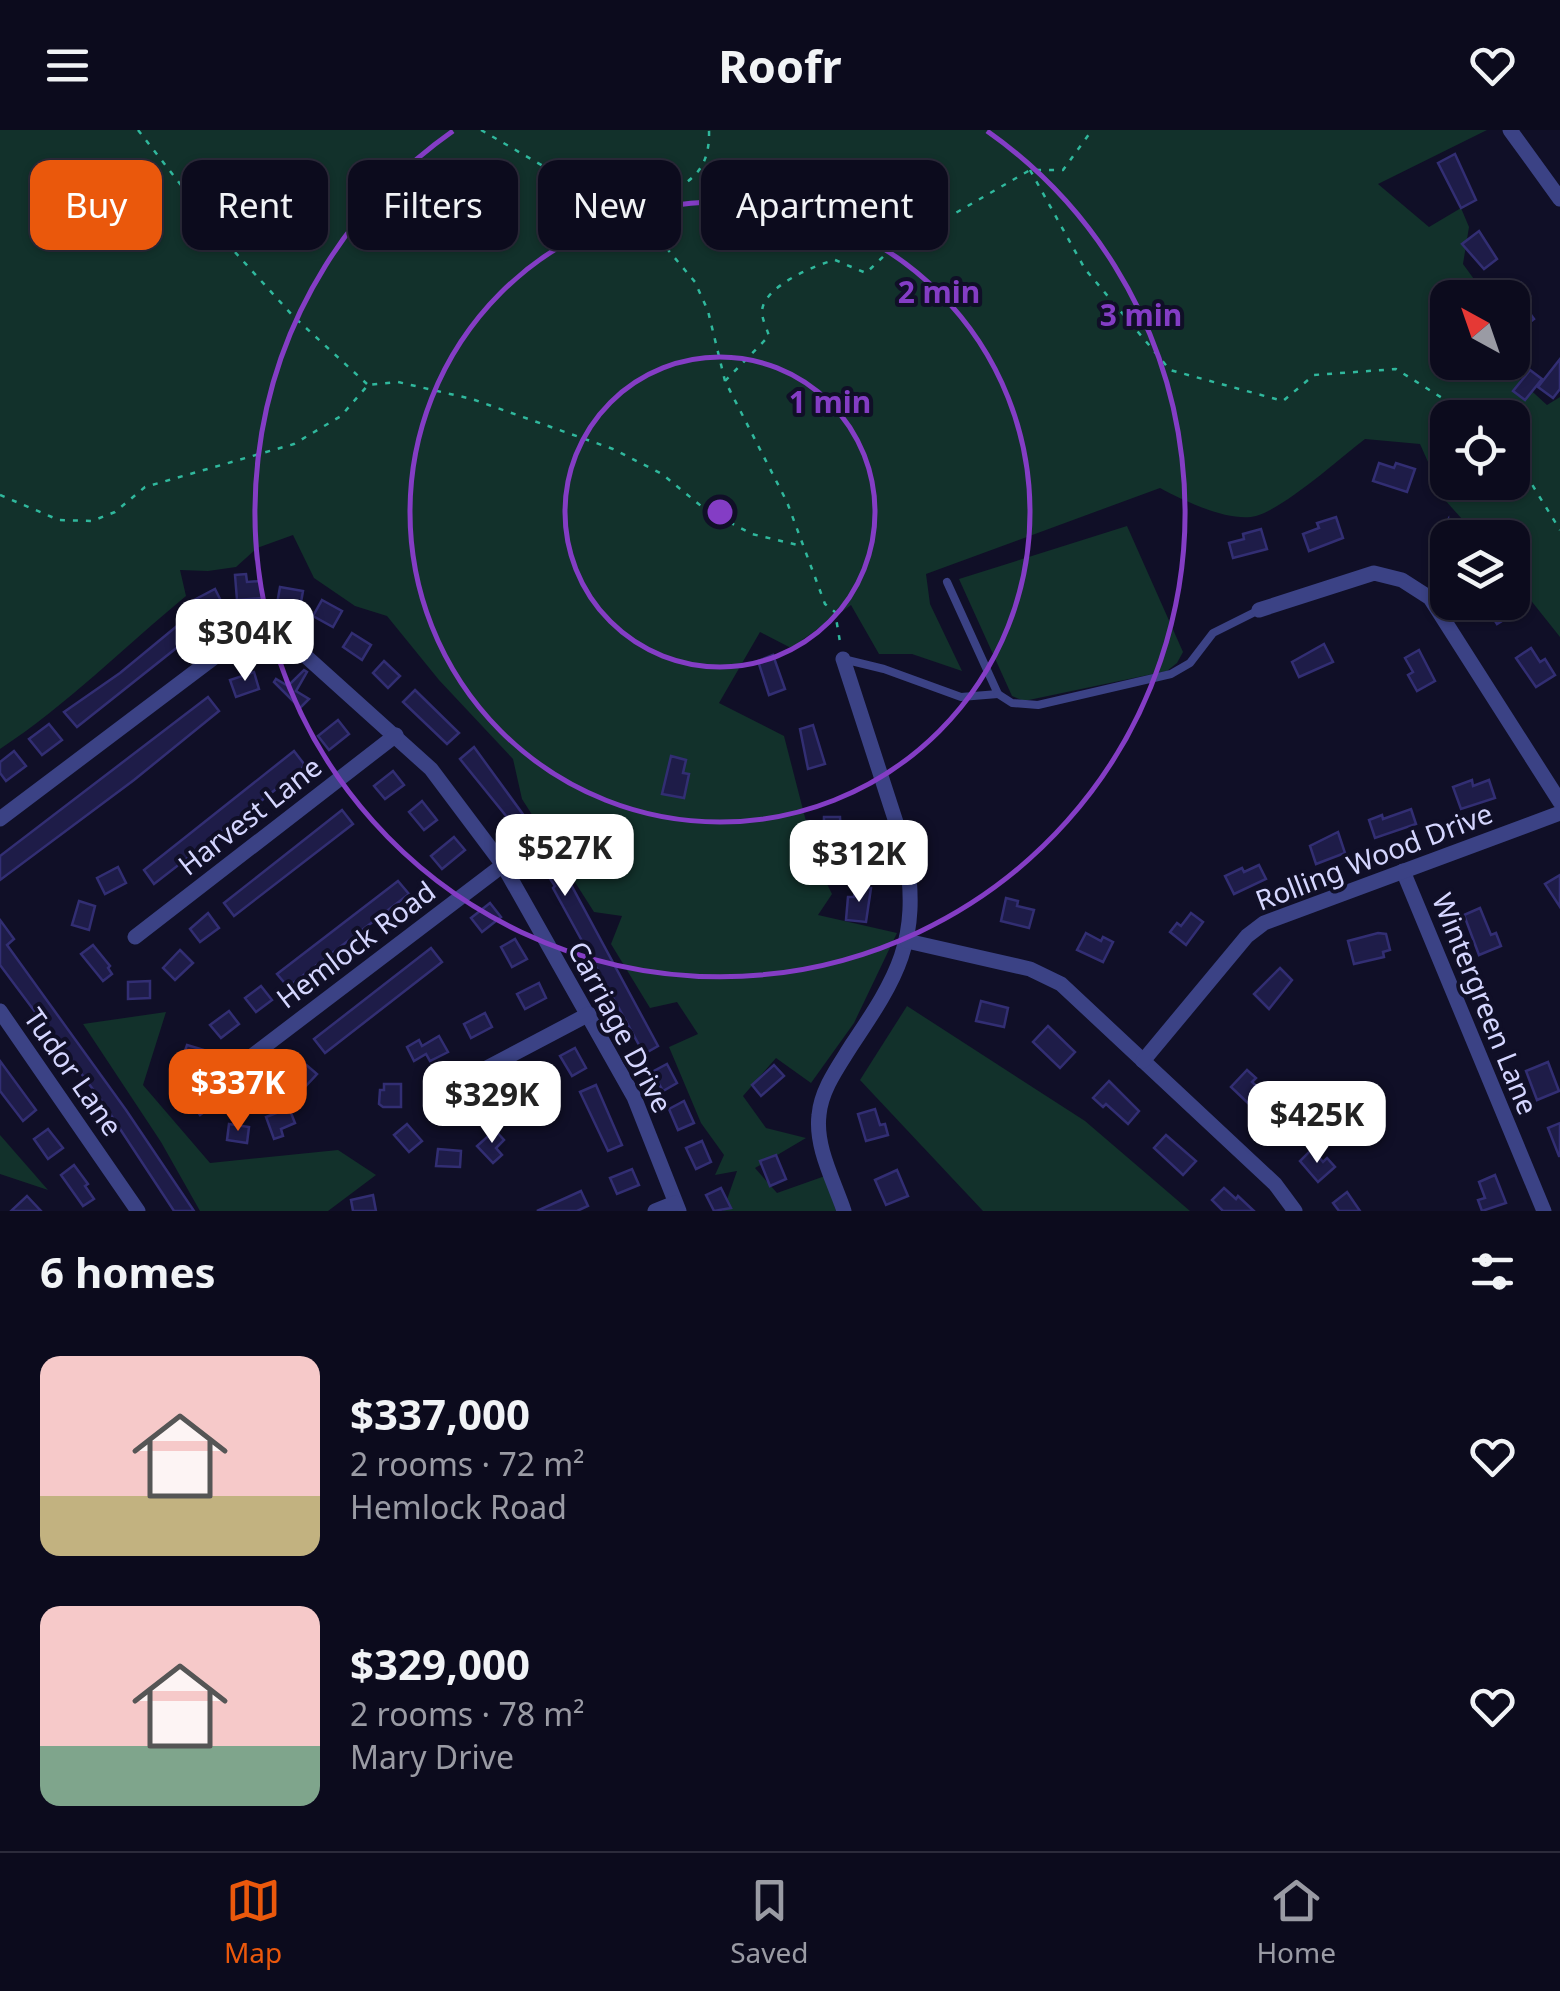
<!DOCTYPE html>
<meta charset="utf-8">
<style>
body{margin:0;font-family:"Noto Sans",sans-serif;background:#1a192a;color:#f1f3f6;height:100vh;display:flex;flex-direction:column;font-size:38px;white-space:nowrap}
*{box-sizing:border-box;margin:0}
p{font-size:32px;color:#9a9ba4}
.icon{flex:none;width:55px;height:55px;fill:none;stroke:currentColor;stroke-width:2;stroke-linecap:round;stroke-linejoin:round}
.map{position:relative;height:1081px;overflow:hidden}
.sheet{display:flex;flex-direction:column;background:#0c0b1d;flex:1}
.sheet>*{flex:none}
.top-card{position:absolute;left:30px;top:30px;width:1000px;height:90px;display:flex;gap:20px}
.needle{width:65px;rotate:320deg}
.buttons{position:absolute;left:1430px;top:150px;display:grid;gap:20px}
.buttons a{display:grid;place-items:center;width:100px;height:100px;border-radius:20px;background:#0c0b1d;box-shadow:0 2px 8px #0004,0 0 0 2px #2c2b3b;font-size:50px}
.price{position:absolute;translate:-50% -85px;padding:0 22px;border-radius:20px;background:#fff;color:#222;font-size:32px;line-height:65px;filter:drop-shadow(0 2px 5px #0008)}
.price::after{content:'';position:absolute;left:50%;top:60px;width:30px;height:22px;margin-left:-15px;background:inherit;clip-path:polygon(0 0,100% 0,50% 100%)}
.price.current{background:#ea580c;color:#fff}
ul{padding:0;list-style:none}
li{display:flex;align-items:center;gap:30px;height:250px;padding:0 40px}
li span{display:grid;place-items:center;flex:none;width:280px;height:200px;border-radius:20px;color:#555}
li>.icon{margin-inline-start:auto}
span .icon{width:120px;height:120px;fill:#fffc;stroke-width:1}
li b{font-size:42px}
h2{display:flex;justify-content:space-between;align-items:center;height:120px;padding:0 40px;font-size:42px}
.chip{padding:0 35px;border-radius:20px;background:#0c0b1d;box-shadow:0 2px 8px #0004,0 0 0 2px #2c2b3b;font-size:35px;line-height:90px}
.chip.current{background:#ea580c;color:#fff}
header{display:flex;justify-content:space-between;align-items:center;height:130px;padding:0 40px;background:#0c0b1d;font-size:45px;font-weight:700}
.tabs{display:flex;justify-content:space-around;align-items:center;height:140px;border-top:2px solid #2c2b3b;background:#0c0b1d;font-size:28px;color:#9a9ba4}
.tabs a{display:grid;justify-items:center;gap:5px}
.tabs .current{color:#ea580c}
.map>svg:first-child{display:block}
</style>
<header><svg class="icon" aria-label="menu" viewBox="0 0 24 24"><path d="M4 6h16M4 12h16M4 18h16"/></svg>Roofr<svg class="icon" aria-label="heart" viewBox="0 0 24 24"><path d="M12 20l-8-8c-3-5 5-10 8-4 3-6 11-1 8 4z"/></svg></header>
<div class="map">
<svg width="1560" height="1081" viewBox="0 0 1560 1081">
<rect width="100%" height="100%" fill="#100f27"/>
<g fill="#12312b" fill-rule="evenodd">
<path d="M0,0H1487L1378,54L1429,97L1461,78L1469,97L1463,134L1487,167L1448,168V232L1501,233L1547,275L1560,267V507L1513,448L1512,408L1478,407L1445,370L1420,314L1365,309C1339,329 1286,377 1256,386C1230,393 1182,370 1160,358L926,444L930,474L962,541L912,524H879L851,475L791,518L760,502L719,573L784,606L817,734L832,764L818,785L897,803L854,893L811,953L776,928L743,966L766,998L806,1008L755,1038L777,1063L825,1046L836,1081H723L737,1041L715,1045L724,1025L701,993L669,917L698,904L677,872L650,878L611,814L622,786L594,782L522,669L513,629L439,550L387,486L355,476L314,448L293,405L257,418L236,437L208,441L180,440L186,466C124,517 67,575 0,619ZM1448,288H1512V352H1448Z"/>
<polygon points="1127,396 1183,522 1177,533 1167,541 1024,571 1012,566 959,449"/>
<polygon points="907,876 1085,991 1190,1081 983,1081 860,950"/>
<polygon points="166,882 143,955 210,1033 338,1020 376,1045 328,1081 200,1081 161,1012 83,894"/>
<polygon points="0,1005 48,1060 0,1044"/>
</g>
<g fill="#1e1c48" stroke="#322e73" stroke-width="2.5">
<polygon points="1455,24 1476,70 1461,78 1438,33"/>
<polygon points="1479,101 1497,129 1484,139 1462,114"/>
<polygon points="1521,153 1530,166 1522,172 1534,189 1512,206 1512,168 1502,168"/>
<polygon points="1560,229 1560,259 1553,268 1538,257"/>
<polygon points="1530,240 1542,249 1525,270 1513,261"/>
<polygon points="1379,333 1394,338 1396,333 1415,339 1407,362 1373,351"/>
<polygon points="1336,387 1343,408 1309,421 1303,404 1319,398 1317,393"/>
<polygon points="1448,390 1448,431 1430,422"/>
<polygon points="1261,399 1267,419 1233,428 1229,413 1244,409 1243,404"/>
<polygon points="246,444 247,452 260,451 262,468 237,470 235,445"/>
<polygon points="280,457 303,461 300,478 277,474"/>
<polygon points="215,459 223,475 202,486 194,470"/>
<polygon points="322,470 342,481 333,497 313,486"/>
<polygon points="1483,472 1508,472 1515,483 1497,494"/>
<polygon points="183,491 194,504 77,597 64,582 120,543"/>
<polygon points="352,503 371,515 362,530 343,517"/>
<polygon points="1324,514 1333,532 1299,547 1292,532"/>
<polygon points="1531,518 1540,532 1545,529 1555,545 1536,557 1516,528"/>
<polygon points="1419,520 1435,551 1417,561 1408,545 1413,542 1405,528"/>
<polygon points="773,525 785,559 769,565 758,531"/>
<polygon points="384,531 400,546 388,558 373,543"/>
<polygon points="304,540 307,542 296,561 309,569 300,578 274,552 276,549 288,556"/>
<polygon points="254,542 259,559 236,567 230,550"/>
<polygon points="415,560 459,603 447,614 403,572"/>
<polygon points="208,567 219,581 134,650 0,750 0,726"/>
<polygon points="338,590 349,604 329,620 318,606"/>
<polygon points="49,594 62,610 42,625 29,609"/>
<polygon points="813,595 825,634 808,639 800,599"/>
<polygon points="474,617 562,738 658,916 644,924 553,758 555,756 511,692 460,629"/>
<polygon points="14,621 26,636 6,651 0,643 0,632"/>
<polygon points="294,621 304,634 302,639 154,754 144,740"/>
<polygon points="671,626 686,630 683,643 689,644 684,668 662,664"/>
<polygon points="393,641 404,655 385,669 374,656"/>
<polygon points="1472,650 1473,656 1489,650 1495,668 1461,679 1453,657"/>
<polygon points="422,671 437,690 424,700 409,682"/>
<polygon points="1411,679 1416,694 1375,708 1369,690 1382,685 1383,689"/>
<polygon points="342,680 353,694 234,786 224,773"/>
<polygon points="824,687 840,687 842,727 836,727 836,730 823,730"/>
<polygon points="1338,702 1345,723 1316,734 1310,716"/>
<polygon points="454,707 465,720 442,739 431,726"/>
<polygon points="1259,735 1266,749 1234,764 1225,746 1242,738 1244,742"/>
<polygon points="118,737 126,753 105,764 97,748"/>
<polygon points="1560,745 1560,777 1545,754"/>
<polygon points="398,751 409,764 288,857 277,844"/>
<polygon points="855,756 871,758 866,792 846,790 848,767 854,767"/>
<polygon points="1006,768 1018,771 1017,776 1034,780 1029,798 1001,791"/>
<polygon points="79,771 95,776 89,800 72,795"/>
<polygon points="490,773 501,787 482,802 471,788"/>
<polygon points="1480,778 1491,805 1496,803 1501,816 1479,825 1464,785"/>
<polygon points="208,783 219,798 200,812 190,799"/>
<polygon points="1191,783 1203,792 1186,815 1170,802 1177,793 1181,796"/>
<polygon points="0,790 14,809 7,815 126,980 194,1081 174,1081 101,970 0,835"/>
<polygon points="1086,803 1101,811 1103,807 1113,812 1103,832 1077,820"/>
<polygon points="1378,803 1386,804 1390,820 1383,822 1384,827 1354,834 1348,811"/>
<polygon points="515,809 527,829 512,837 501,817"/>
<polygon points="93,815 110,836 108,838 112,844 103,851 81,824"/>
<polygon points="431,818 442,832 325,923 314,909"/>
<polygon points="180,820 193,833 175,850 163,838"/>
<polygon points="1280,838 1292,850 1269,879 1254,864"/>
<polygon points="150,851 150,868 128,869 128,852"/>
<polygon points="539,853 546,868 525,879 517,864"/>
<polygon points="261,856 272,870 256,882 245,868"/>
<polygon points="981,871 1008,878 1004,897 976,891"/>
<polygon points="229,881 239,894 221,908 210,895"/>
<polygon points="485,883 492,897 471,908 464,894"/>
<polygon points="1048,896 1075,922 1060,938 1033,912"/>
<polygon points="439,906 448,922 430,931 426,924 414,931 407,917 419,910 422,916"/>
<polygon points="187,915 204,920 196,941 180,935"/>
<polygon points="575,918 586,938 572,946 560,926"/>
<polygon points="0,931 36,980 23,991 0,961"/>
<polygon points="1548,932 1559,961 1537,970 1526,941"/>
<polygon points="304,933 317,944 304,958 292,947"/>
<polygon points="667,934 677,953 663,961 652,942"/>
<polygon points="774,935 784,946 761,966 752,955"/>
<polygon points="1247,940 1256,948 1252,952 1264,963 1251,976 1231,957"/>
<polygon points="522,946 530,960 509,972 500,957"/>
<polygon points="1109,951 1139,981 1128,994 1106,974 1103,977 1093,968"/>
<polygon points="384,954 401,954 401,977 383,977 379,974 380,960 384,960"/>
<polygon points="596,955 622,1015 608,1021 580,962"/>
<polygon points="203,959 214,975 200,985 189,969"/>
<polygon points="684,971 694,993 678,1000 669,979"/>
<polygon points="289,978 295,993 281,999 283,1006 274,1009 266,987"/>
<polygon points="875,979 880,995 885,994 888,1005 866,1011 858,984"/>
<polygon points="1560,993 1560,1026 1559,1026 1548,998"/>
<polygon points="229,994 249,997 247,1013 227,1010"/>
<polygon points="407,994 422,1011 409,1022 394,1005"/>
<polygon points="48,999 63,1018 48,1029 34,1009"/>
<polygon points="495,1000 504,1010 496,1018 502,1025 493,1033 477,1016"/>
<polygon points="1166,1005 1196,1031 1183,1045 1154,1018"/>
<polygon points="702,1011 711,1032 696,1039 686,1018"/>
<polygon points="438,1019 461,1021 460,1037 436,1036"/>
<polygon points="1312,1019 1323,1032 1327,1028 1335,1037 1318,1052 1300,1031"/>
<polygon points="776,1025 786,1049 770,1056 760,1031"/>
<polygon points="74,1035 88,1054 85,1056 94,1069 83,1076 61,1045"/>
<polygon points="632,1039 639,1055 617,1064 610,1048"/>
<polygon points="897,1040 908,1066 886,1075 875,1050"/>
<polygon points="1495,1045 1506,1073 1482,1081 1478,1070 1485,1068 1479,1052"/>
<polygon points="721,1058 731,1078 714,1081 706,1065"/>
<polygon points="1224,1058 1236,1069 1238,1066 1254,1081 1223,1081 1212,1070"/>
<polygon points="581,1061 588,1076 577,1081 537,1081"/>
<polygon points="1347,1062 1360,1081 1339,1081 1333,1073"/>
<polygon points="373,1065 376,1081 353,1081 351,1070"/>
<polygon points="27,1066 41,1081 11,1081"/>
</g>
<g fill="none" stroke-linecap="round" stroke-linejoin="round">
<g stroke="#30b89d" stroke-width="2.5" stroke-dasharray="5 8" stroke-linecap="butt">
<polyline points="138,0 224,110 293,186 367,254"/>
<polyline points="481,0 633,88 658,108 695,152 708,181 725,251 787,372 825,474 835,482 841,518"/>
<polyline points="1030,40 1085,139 1170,240 1283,271 1314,245 1396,239 1474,288"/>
<path d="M634,87C662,55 711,62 709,0"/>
<path d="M725,251L769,206C767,199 762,189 762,182C762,157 815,135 835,130L866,143L888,122L1030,40H1063L1092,0"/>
<polyline points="1512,322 1560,400"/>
<polyline points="0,365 59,390 92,391 115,382 145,357 294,314 341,286 368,255 398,252 472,269 613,319 662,344 706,380 752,404 802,416"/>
</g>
<g stroke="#3b4285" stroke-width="8">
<polyline points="843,529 884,539 961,567 998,564 947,452"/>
<polyline points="998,564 1012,573 1038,575 1171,544 1190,533 1213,503 1259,480"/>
</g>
<g stroke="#3b4285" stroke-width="15">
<polyline points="1510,0 1560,69"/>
<polyline points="1259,480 1374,443 1402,450 1430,468 1560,672"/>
<path d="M843,529L906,723C920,811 898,846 851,916C838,937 821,960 819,985C815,1017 834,1051 844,1081"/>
<polyline points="0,689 216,526 262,514 300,521 431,639 503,735 634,967 679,1081"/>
<polyline points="1403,741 1544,1081"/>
<polyline points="135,807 396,605"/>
<polyline points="907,811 1030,839 1061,854 1275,1054 1295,1081"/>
<polyline points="0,881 138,1081"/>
<polyline points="1143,931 1247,806 1264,793 1560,683"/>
<polyline points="240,935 503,735"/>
<polyline points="447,959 589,884"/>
<polyline points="655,1081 675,1073"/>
</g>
</g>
<g fill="none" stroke="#843dc5" stroke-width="5">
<circle cx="720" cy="382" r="155"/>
<circle cx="720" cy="382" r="310"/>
<path d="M987 1A465 465 0 1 1 453 1"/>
</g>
<g text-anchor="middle" stroke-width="8" stroke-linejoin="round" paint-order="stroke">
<g font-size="28" fill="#d5d6ff" stroke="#100f27">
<text transform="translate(250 686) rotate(-38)" y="10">Harvest Lane</text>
<text transform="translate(1374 727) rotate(-21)" y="10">Rolling Wood Drive</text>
<text transform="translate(356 815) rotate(-37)" y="10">Hemlock Road</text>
<text transform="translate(1485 874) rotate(68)" y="10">Wintergreen Lane</text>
<text transform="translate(620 897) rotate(62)" y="10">Carriage Drive</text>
<text transform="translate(73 942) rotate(55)" y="10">Tudor Lane</text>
</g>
</g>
<circle cx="720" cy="382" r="15" fill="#843dc5" stroke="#100f27" stroke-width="5"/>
<g font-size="30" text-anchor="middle" font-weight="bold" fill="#843dc5" stroke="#100f27" stroke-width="8" stroke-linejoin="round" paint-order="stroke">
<text x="939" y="173">2 min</text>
<text x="1141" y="196">3 min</text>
<text x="830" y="283">1 min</text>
</g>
</svg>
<div class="buttons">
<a><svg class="needle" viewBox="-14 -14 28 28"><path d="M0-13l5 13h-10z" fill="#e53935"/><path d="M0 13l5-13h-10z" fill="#9a9ba4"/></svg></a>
<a><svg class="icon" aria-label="locate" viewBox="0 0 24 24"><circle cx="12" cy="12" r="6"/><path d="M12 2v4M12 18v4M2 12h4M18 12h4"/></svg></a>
<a><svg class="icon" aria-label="layers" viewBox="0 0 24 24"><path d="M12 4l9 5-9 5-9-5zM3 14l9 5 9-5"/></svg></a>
</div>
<b class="price" style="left:245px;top:554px">$304K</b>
<b class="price" style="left:565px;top:769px">$527K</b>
<b class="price" style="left:859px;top:775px">$312K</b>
<b class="price current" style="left:238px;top:1004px">$337K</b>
<b class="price" style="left:492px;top:1016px">$329K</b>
<b class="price" style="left:1317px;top:1036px">$425K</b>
<div class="top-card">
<a class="chip current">Buy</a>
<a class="chip">Rent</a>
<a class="chip">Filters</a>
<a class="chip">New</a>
<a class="chip">Apartment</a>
</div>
</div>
<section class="sheet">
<h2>6 homes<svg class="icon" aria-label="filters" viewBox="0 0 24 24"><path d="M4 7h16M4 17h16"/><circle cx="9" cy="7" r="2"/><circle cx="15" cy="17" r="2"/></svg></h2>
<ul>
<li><span style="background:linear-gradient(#f6c9c9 70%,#c2b280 0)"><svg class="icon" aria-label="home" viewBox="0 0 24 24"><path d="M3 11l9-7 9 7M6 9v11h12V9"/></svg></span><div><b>$337,000</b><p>2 rooms · 72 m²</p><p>Hemlock Road</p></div><svg class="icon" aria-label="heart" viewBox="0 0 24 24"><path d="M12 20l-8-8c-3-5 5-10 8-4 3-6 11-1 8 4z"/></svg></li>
<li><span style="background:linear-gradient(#f6c9c9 70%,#7fa58c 0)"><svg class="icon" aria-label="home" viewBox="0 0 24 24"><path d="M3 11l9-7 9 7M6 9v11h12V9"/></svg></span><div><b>$329,000</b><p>2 rooms · 78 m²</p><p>Mary Drive</p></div><svg class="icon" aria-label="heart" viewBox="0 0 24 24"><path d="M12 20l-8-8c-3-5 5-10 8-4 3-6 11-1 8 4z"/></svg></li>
</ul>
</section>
<nav class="tabs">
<a class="current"><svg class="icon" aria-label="map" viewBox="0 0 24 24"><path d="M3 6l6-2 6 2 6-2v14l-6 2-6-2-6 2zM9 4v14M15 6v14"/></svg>Map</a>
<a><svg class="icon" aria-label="saved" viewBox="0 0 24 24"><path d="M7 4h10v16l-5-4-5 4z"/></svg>Saved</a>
<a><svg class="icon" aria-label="home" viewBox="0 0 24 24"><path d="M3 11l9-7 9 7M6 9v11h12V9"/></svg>Home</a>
</nav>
